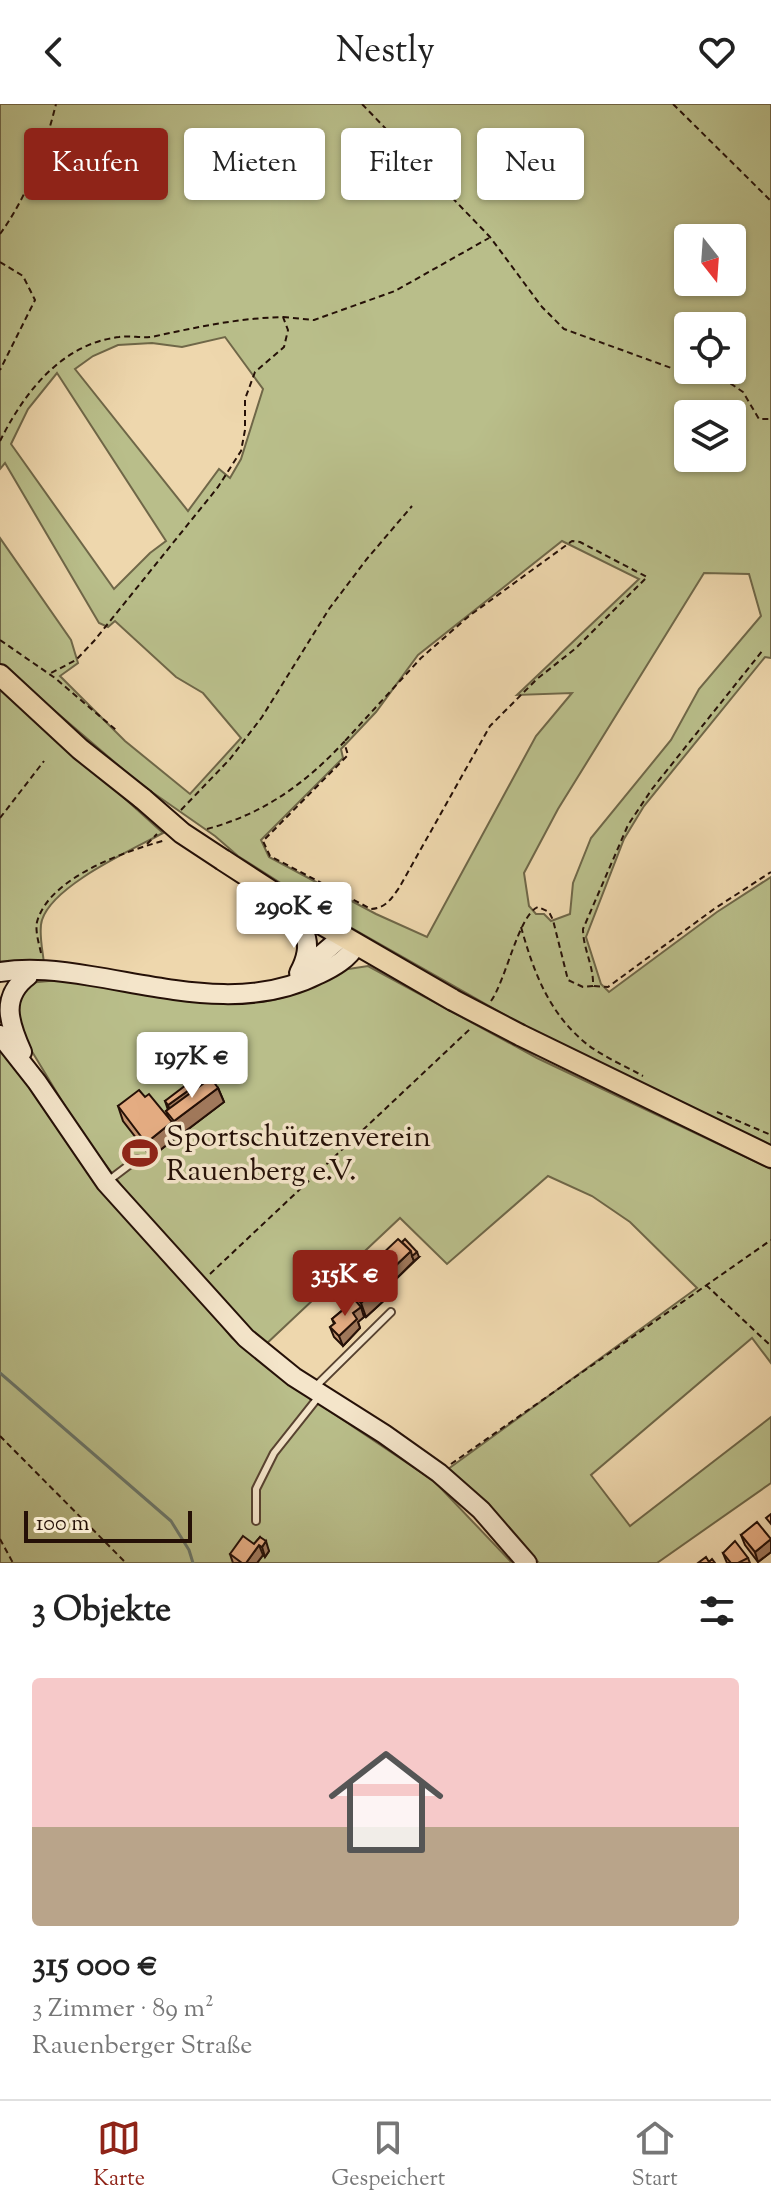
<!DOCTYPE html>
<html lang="de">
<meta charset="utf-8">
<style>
body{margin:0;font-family:"Sorts Mill Goudy",serif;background:#f2f2f2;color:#222;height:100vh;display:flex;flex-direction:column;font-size:30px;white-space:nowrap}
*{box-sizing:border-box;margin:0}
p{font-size:26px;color:#767676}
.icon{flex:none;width:44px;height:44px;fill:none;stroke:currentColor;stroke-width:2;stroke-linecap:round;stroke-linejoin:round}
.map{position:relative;height:1459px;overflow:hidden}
.drawer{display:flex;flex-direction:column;background:#fff;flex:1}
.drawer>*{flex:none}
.hud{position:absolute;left:24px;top:24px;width:724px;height:72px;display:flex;gap:16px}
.needle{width:52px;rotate:163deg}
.controls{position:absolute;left:674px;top:120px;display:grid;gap:16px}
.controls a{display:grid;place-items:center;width:72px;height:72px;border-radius:8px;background:#fff;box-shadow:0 2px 6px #0004;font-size:40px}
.scale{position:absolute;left:24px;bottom:20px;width:168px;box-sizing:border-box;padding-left:8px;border:4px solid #251007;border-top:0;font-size:22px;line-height:28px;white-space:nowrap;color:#251007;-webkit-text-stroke:6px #f4e5ca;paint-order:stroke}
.price{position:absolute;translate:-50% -68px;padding:0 18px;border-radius:8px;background:#fff;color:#222;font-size:26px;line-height:52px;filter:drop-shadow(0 2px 4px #0008)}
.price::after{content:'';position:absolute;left:50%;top:48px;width:24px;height:18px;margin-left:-12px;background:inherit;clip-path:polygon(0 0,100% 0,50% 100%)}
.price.selected{background:#8f2418;color:#fff}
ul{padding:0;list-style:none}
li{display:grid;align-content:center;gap:16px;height:424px;padding:0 32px}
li+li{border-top:2px solid #e0e0e0}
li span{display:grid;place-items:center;height:248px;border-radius:8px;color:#555}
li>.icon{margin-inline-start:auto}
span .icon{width:144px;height:144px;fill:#fffc;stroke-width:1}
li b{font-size:34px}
h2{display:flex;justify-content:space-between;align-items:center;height:96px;padding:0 32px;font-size:34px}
.tag{padding:0 28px;border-radius:8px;background:#fff;box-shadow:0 2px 6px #0004;font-size:28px;line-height:72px}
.tag.selected{background:#8f2418;color:#fff}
header{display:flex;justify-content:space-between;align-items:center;height:104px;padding:0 32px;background:#fff;font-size:36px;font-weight:600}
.menu{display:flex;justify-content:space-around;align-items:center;height:112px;border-top:2px solid #e0e0e0;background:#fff;font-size:22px;color:#767676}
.menu a{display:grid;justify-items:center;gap:4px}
.menu .selected{color:#8f2418}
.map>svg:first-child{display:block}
</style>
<header><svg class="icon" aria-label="back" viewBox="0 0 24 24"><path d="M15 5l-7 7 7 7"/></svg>Nestly<svg class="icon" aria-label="heart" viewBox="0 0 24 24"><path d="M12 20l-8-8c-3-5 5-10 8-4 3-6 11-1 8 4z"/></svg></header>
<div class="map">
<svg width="771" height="1459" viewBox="0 0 771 1459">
<rect width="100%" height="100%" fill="#eed7ad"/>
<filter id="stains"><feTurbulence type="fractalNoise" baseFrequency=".0025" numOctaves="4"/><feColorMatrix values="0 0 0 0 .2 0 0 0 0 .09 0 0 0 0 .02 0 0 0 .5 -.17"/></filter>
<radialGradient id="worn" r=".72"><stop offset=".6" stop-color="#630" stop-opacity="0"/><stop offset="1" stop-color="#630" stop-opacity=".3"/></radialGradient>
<g fill="#b9be8a" stroke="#6f6748" stroke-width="2" fill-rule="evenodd">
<path d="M0,0H771V554L765,553L644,702L624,735L586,833L601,880L609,888L717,808L771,773V1045L598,964L350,823L238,752L215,732L139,679L0,560V434L71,536L78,559L60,572L125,637L190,690L241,634L203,589L176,573L115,517L108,523L99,519L5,359L0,365ZM688,134H732V178H688ZM688,222H732V266H688ZM225,233L263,285L241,355L230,374L219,365L188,407L75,265L93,252L118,241L152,239L182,243ZM57,269L166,437L150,449L114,485L11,340L28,305ZM688,310H732V354H688ZM562,437L639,475L517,591L572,589L536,632L427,833L376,810L269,753L261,736L343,654L341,645L376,608L418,551ZM704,469L749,470L761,512L699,585L671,636L591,734L573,779L570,810L551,817L544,810H536L529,802L524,769L558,705Z"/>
<path d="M0,582L163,729C132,746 53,781 42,816C38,828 43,847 44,860L0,863Z"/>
<polygon points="368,862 537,954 771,1065 771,1259 752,1234 591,1371 630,1422 771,1313 771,1379 657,1459 539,1459 496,1410 444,1368 697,1184 630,1118 592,1092 548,1072 447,1160 400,1114 264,1242 131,1094 80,1027 16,921 19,889 28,879 59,876 172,893 237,900 274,896 294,890 342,866"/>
<polygon points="0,947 12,958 80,1057 178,1167 232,1234 288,1279 434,1377 512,1459 0,1459"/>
</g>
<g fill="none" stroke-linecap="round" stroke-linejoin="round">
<polyline stroke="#6b7669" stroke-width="3" points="0,1269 171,1417 189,1446 193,1459"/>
<g stroke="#574230" stroke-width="10">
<g id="lane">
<polyline points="108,1077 137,1055"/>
<polyline points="314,1284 391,1208"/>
<polyline points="256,1417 256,1385 274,1349 320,1291"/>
</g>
</g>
<g stroke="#251007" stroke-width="22">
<g id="secondary">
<path d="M279,799C303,821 317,836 299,869"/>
<path d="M0,868C30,863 61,867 91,872C167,884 247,907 319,870C334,863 348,855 357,840"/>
<polyline points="301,868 343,832"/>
<polyline points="0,931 37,978 106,1079 246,1234 294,1273 384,1330 439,1369 481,1406 527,1459"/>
<path d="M22,948C9,919 0,893 28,872"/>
</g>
</g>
<g stroke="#251007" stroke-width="24">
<g id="primary">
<polyline points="0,571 80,645 143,695"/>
<polyline points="223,756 320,819 453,896"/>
<polyline points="520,931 771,1053"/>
</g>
</g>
<g stroke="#251007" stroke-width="2" stroke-dasharray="6 4" stroke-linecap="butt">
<polyline points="362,0 490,133 542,203 564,225 674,265 714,268 743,288 759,315 771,315"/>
<polyline points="673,0 771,97"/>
<path d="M0,130C27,93 45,45 56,0"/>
<polyline points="0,158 23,172 35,196 0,266"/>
<polyline points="283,213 314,216 395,187 489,134"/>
<path d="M0,337C24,289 61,240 119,233C131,231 143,235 156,232C197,223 240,214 283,213L288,226L284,243L255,268L245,295V326L241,347L218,383L94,537L76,556L49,570"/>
<polyline points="0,536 55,574 116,626"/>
<polyline points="181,706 230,655 262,613 329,505 366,456 412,402"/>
<polyline points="0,714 44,657"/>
<path d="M207,725C263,710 305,680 344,638L348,651L263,737L270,752L371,805C386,804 391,795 399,784L490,622L537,575L576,544L647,473L580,438L572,437L469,512L421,554L344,638"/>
<polyline points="147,740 157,730"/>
<path d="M521,823C534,869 549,910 588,941C604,953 625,962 643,972"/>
<path d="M41,849C39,840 35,827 37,818C49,773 126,747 166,736"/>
<polyline points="594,882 608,883 714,805 771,768"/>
<path d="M491,897C506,876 519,810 538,803L549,808L553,816L568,876L583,883L593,882C594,862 583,845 583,825L628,721L652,685L763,546"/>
<polyline points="717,1008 771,1031"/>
<polyline points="210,1170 470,925"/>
<polyline points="706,1181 771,1242"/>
<polyline points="0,1332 126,1459"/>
<polyline points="451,1360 771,1136"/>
<polyline points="0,1435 13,1459"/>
</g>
<use href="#lane" stroke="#f4e5ca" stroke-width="6"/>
<use href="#secondary" stroke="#f4e5ca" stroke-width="18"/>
<use href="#primary" stroke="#eed7ad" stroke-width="20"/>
<g stroke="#251007" stroke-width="24" stroke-linecap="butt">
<g id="primary-bridge">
<polyline points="143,695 182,729 223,756"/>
<polyline points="453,896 520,931"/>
</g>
</g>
<use href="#primary-bridge" stroke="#eed7ad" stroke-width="20"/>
</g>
<g fill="#c49470" stroke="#251007" stroke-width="2">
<polygon points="218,984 224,998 179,1032 175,1026 177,1033 151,1053 123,1017 118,1002 145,993 169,1015 166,1007 168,1006 165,997 190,990"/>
<polygon points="379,1153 419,1153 395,1176 383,1163"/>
<polygon points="385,1171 391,1185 390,1191 366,1213 363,1210 364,1213 358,1218 360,1224 343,1242 334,1233 330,1223 334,1220 332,1215 352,1198 347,1193 342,1179"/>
<polygon points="741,1431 771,1435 771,1448 758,1458 745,1441"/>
<polygon points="260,1433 269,1447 265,1453 263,1451 257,1459 233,1459 230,1450 254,1440"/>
<polygon points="723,1449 748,1454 750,1459 727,1459"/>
</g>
<g fill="#a0785b" stroke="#251007" stroke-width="2">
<polygon points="218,984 224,998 179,1032 174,1017"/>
<polygon points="189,986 193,996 172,1011 168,1001"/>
<polygon points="172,1018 177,1033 151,1053 146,1039"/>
<polygon points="411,1147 414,1157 395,1176 391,1166"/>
<polygon points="417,1148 419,1153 414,1157 412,1152"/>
<polygon points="385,1171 391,1185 390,1191 366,1213 361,1199"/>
<polygon points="361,1203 364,1213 358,1218 360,1224 343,1242 339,1232 353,1209"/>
<polygon points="771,1435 771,1448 758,1458 755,1448"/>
<polygon points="266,1437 269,1447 265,1453 262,1443"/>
<polygon points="259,1441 263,1451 257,1459 246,1459"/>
</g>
<g fill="#e4ac82" stroke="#251007" stroke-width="2">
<polygon points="211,974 218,984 174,1017 166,1007"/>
<polygon points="186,981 189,986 168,1001 165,997"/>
<polygon points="139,986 145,993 149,990 172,1018 146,1039 118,1002"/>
<polygon points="398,1135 411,1147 391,1166 379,1153"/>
<polygon points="405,1135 417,1148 412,1152 411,1147 402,1138"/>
<polygon points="368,1157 385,1171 385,1176 361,1199 342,1179 350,1174 357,1164"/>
<polygon points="355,1196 361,1203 353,1209 357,1215 339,1232 330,1223 335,1219 332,1215"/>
<polygon points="771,1410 771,1420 766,1414"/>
<polygon points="757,1418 771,1435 755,1448 741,1431"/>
<polygon points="243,1432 254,1440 260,1433 266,1437 262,1443 259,1441 246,1459 242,1459 230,1450"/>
<polygon points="735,1437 748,1454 738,1459 731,1459 723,1449"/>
<polygon points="706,1453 709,1458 712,1455 715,1459 698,1459"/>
</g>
<defs>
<g id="stadium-bare" transform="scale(2.76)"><path d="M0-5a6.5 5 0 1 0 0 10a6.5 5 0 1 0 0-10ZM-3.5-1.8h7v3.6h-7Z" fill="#8f2418" stroke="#f4e5ca" stroke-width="2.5" paint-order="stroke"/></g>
</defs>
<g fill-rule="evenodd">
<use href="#stadium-bare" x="140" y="1049"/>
</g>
<g text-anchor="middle" stroke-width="7" stroke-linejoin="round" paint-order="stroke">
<g font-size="30" fill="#251007" stroke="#f4e5ca" text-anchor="start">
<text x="166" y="1042">Sportschützenverein<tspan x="166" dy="34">Rauenberg e.V.</tspan></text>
</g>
</g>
<rect width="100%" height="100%" filter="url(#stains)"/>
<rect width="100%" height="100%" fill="url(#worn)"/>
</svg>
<div class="controls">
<a><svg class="needle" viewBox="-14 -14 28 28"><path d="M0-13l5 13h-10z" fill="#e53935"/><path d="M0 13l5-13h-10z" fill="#767676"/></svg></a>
<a><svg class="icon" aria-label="locate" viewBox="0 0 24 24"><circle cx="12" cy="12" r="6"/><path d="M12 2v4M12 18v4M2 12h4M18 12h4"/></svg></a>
<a><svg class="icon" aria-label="layers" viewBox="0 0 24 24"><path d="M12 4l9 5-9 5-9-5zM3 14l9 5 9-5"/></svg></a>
</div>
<div class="scale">100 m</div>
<b class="price" style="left:294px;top:846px">290K €</b>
<b class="price" style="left:192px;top:996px">197K €</b>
<b class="price selected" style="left:345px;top:1214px">315K €</b>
<div class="hud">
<a class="tag selected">Kaufen</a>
<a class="tag">Mieten</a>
<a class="tag">Filter</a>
<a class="tag">Neu</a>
</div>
</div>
<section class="drawer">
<h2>3 Objekte<svg class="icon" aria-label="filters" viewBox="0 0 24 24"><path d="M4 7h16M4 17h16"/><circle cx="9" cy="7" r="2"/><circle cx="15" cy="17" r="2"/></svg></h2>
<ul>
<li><span style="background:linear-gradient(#f6c9c9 60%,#b9a48a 0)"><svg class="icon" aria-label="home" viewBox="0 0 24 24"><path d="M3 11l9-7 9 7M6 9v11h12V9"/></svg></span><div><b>315 000 €</b><p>3 Zimmer · 89 m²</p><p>Rauenberger Straße</p></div></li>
</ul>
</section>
<nav class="menu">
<a class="selected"><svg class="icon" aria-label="map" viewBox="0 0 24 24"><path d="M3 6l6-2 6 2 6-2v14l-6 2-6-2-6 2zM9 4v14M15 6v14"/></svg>Karte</a>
<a><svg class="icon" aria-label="saved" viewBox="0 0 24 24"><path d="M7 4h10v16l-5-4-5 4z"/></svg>Gespeichert</a>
<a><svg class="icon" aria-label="home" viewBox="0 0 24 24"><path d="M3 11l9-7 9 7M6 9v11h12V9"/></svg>Start</a>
</nav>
